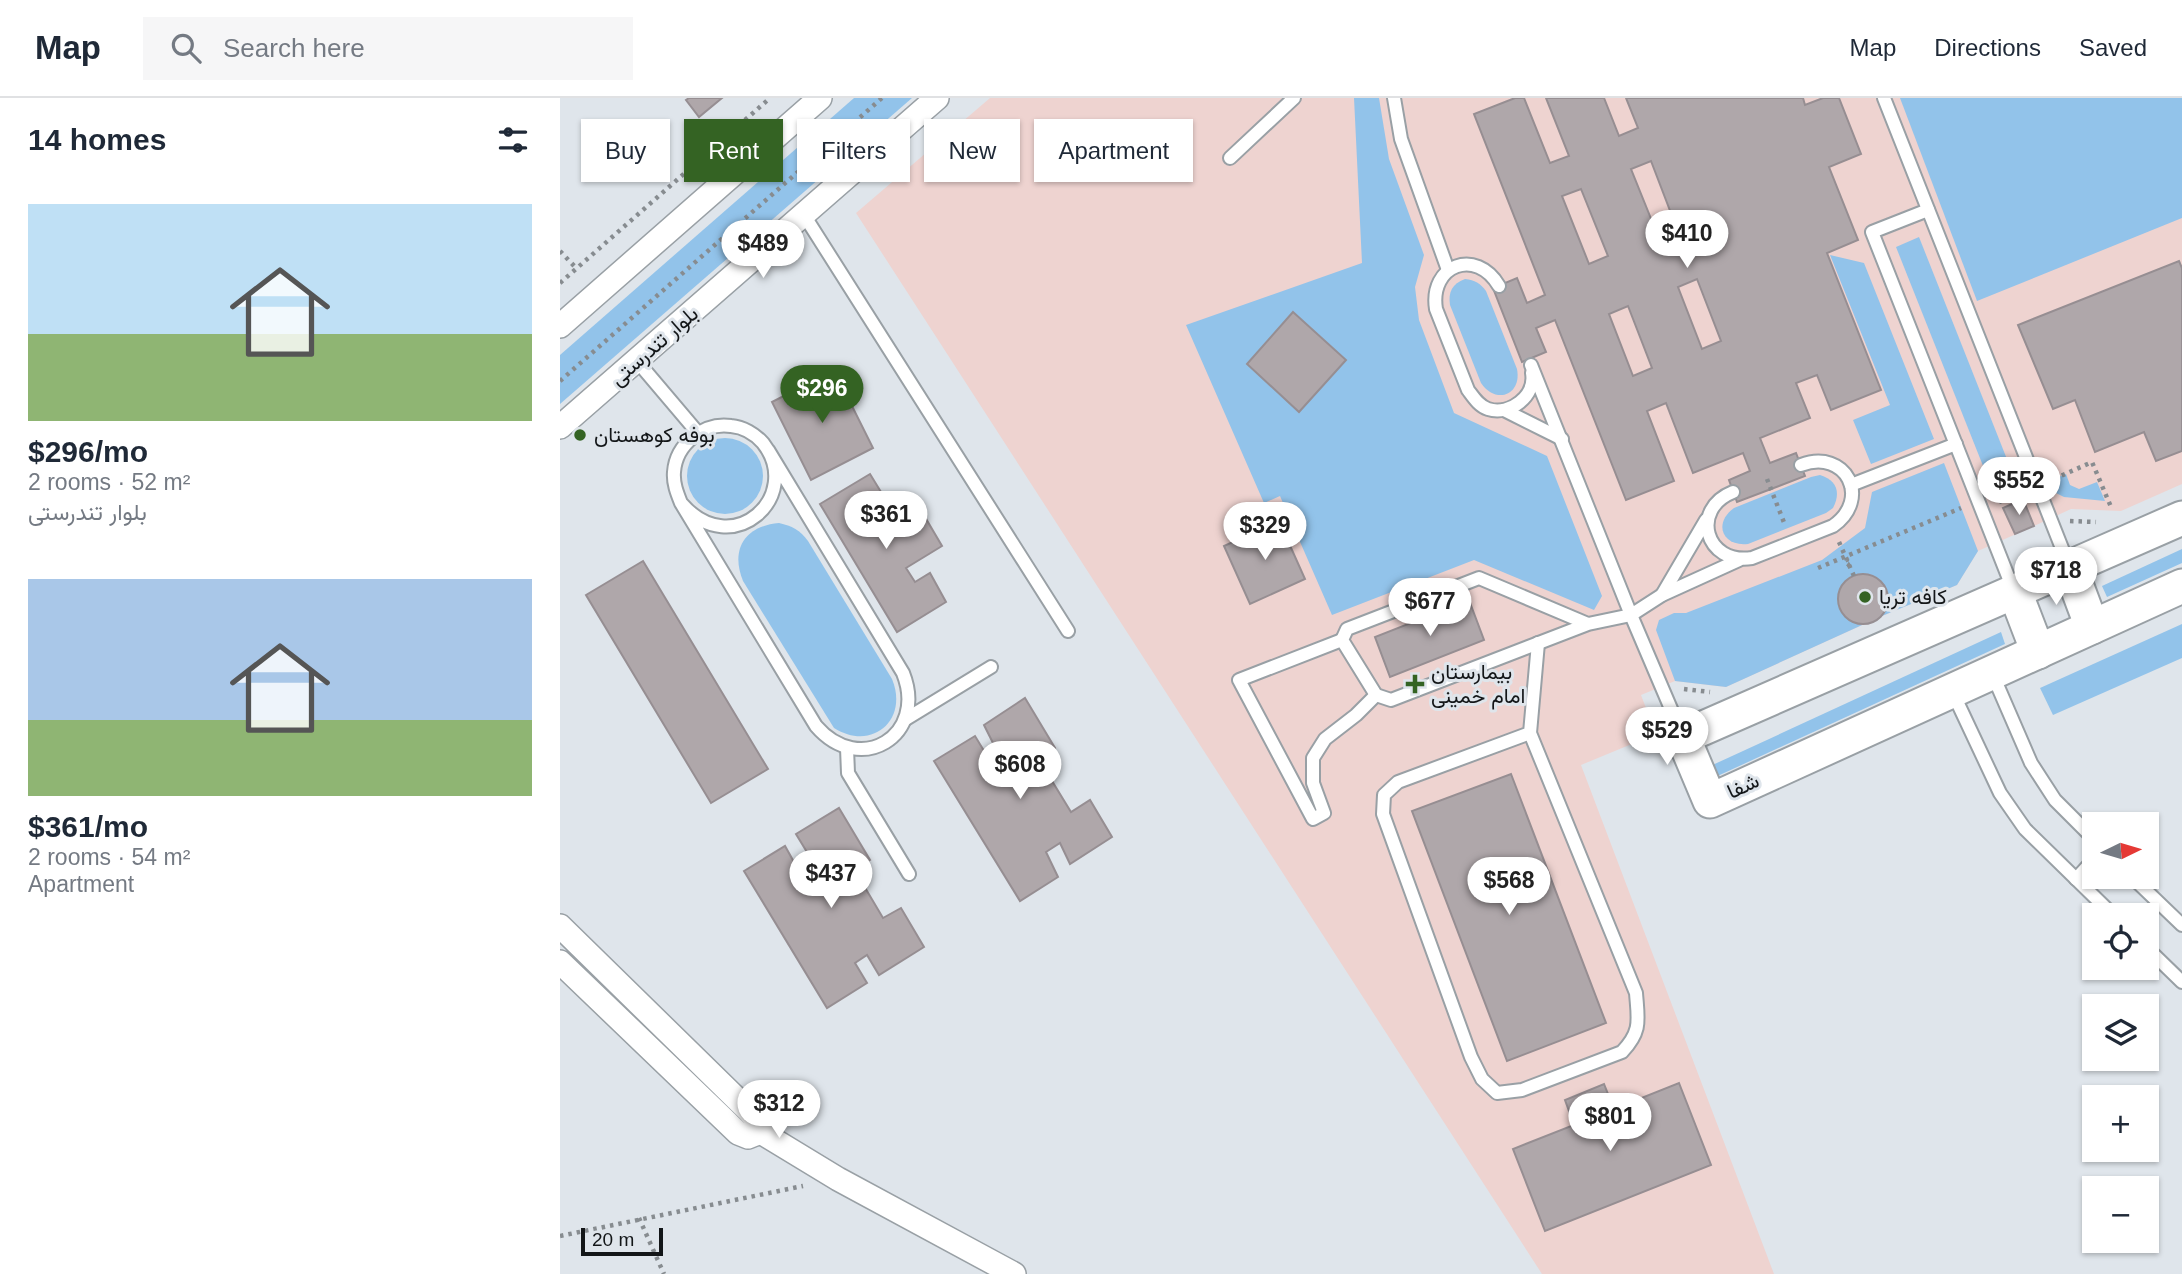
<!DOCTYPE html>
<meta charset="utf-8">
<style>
body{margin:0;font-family:Helvetica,Vazirmatn,sans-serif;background:#f6f6f7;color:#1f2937;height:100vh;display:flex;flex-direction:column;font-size:26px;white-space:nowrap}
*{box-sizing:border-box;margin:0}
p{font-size:23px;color:#747a83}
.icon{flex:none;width:38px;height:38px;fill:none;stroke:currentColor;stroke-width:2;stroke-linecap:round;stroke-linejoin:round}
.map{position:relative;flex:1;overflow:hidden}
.side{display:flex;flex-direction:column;background:#fff;width:560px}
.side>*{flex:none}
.hud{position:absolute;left:21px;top:21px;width:665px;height:63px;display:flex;gap:14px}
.needle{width:46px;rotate:85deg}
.buttons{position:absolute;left:1522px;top:714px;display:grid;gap:14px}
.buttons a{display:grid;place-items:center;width:77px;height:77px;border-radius:0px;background:#fff;box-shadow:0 2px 5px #0004;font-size:35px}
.scale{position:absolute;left:21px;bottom:18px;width:82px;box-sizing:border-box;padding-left:7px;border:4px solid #131618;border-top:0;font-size:19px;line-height:24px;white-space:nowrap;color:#131618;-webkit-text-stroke:5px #dfe5eb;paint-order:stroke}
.price{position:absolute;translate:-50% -60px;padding:0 16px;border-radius:24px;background:#fff;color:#222;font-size:23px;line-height:46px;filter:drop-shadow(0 2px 4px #0008)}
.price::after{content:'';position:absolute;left:50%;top:42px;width:21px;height:16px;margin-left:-10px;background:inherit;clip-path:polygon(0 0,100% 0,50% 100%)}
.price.selected{background:#346323;color:#fff}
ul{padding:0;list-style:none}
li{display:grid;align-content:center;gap:14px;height:371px;padding:0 28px}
li span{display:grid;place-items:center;height:217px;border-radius:0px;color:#555}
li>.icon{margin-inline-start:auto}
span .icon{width:126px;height:126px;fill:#fffc;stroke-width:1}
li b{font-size:30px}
h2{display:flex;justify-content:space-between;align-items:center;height:84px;padding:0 28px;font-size:30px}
.tag{padding:0 24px;border-radius:0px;background:#fff;box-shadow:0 2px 5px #0004;font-size:24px;line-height:63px}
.tag.selected{background:#346323;color:#fff}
header{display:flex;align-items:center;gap:42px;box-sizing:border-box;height:98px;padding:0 35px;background:#fff;border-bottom:2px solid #e0e1e3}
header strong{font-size:33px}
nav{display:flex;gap:38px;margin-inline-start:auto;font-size:24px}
.search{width:490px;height:63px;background:#f6f6f7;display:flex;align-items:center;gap:18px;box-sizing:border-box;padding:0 24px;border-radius:0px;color:#747a83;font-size:26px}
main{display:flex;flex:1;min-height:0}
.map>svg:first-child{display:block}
</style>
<header>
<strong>Map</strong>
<div class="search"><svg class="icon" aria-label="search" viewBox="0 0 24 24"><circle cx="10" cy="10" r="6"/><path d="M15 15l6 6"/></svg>Search here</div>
<nav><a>Map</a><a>Directions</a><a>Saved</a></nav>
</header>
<main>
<section class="side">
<h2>14 homes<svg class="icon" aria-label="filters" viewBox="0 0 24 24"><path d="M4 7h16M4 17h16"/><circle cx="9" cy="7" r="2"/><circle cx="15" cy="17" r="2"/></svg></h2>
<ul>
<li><span style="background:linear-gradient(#bfe0f5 60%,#8fb573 0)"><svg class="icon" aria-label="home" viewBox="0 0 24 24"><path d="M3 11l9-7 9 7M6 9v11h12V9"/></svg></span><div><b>$296/mo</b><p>2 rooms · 52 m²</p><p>بلوار تندرستی</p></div></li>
<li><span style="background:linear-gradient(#a9c7e8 65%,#8fb573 0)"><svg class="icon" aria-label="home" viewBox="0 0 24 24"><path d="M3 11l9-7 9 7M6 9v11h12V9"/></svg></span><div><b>$361/mo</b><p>2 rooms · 54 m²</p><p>Apartment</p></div></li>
</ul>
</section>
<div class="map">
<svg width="1622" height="1176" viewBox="0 0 1622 1176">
<rect width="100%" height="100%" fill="#dfe5eb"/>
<polygon fill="#eed3d0" points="430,0 1622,0 1622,386 1561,413 1511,411 1474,428 1418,453 1397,487 1322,518 1166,589 1115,583 1081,597 1096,636 1021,667 1214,1176 982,1176 296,115"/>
<g fill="#92c3ea">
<polygon points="294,0 352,0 0,306 0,257"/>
<polygon points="794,0 819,0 829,61 864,157 855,189 859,222 894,315 987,358 1042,498 1034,512 914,462 772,517 720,398 704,405 626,227 802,165"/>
<polygon points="1340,0 1622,0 1622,120 1417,203"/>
<polygon points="1359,139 1458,389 1435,398 1336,149"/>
<polygon points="1270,157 1304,165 1374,341 1311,366 1293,322 1330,307"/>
<path d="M905,181C915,182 920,185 926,193L957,271C962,297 936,307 921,285L890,207C888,194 892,186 905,181Z"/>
<circle cx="165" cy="378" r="38"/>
<polygon points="1384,365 1418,453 1397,487 1322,518 1166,589 1115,583 1096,532 1099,522 1114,515 1126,515 1262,462 1305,430 1312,394"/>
<polygon points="1506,376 1510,387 1519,391 1537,384 1545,403 1504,399 1496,395 1491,382"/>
<path d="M1260,377C1277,382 1281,395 1273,410L1266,415L1188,446C1162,449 1153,425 1174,410L1251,379Z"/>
<path d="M219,425C232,428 240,432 248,443L332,581C349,622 312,654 274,630L183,483C170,451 185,428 219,425Z"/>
<polygon points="1622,451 1622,465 1547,499 1542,488"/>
<polygon points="1622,526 1622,560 1493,617 1480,590"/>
<polygon points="1441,534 1445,546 1151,681 1146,670"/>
</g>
<g fill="#afa7aa" stroke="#968e92" stroke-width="2" fill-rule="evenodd">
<polygon points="129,0 162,0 139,19 126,2"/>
<path d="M955,0H964L990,65L1009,58L986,0H1044L1059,38L1078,30L1066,0H1243L1245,7L1263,0H1279L1301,56L1269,69L1298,142L1267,155L1321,292L1271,312L1257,277L1236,285L1250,320L1200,340L1210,365L1236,355L1245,378L1177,404L1169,382L1190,373L1183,355L1133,375L1106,305L1087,313L1114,383L1066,402L995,222L976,230L986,254L962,264L933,190L957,180L967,205L985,197L914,16ZM1091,63L1117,131L1098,138L1071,71ZM1021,91L1048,158L1029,166L1002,98ZM1137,181L1161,243L1142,251L1118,189ZM1068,208L1092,270L1073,278L1049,216Z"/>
<polygon points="1619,163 1622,170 1622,353 1596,363 1584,334 1535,354 1515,302 1493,311 1458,227"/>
<polygon points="733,214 786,262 739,314 687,266"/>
<polygon points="274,272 313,350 251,382 212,304"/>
<polygon points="310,376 332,412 317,421 326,436 362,414 382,448 346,470 355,484 370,475 386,504 337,534 260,406"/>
<polygon points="1463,401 1474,428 1455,436 1443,410"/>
<polygon points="719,423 745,481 690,506 664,448"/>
<polygon points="83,463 208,671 151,705 26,497"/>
<circle cx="1303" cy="501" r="25"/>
<polygon points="909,502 924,542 830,579 815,539"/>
<polygon points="465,600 495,650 478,660 511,714 530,702 552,739 510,766 500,745 486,754 498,779 460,803 374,663 415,638 429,661 438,655 424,627"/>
<polygon points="951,676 1046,925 947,963 852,713"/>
<polygon points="279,710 310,762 294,771 323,820 341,810 364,849 319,877 307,857 295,865 307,885 267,910 184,773 225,748 239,773 253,764 236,736"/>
<polygon points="1119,985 1151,1067 985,1133 953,1051 1014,1027 1005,1002 1044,986 1054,1011"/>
</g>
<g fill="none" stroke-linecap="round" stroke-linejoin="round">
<g stroke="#99a0a5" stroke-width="16">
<g id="lane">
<polyline points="834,0 841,41 888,172"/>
<polyline points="1324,0 1509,468"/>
<polyline points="670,60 734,0"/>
<polyline points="1368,112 1312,134 1453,491"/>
<polyline points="244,117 508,533"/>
<path d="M939,188C916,149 869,167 876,211L908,292C914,300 919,308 928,311C950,318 976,298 972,275"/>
<polyline points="77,263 138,335"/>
<polyline points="971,267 1071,517 1123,639"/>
<polyline points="944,312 1002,341"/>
<polyline points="1291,387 1396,346"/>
<path d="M1173,394C1130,411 1145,467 1192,460L1273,428C1312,401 1286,350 1241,367"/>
<path d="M121,405C173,465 244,397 203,345C195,336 183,329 171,328C144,324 116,346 114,374C113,385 117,395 121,405L256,628C300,679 368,638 343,575L208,352"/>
<polyline points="1102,497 1146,422"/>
<polyline points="1028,526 919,480 787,531 782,542 816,597 831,602 1028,526 1071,517 1102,497 1179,462"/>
<polyline points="782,542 679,582 753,721 764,715 753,685 753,660 765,641 796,617 816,597"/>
<polyline points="1432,575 1471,665 1495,702 1535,742"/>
<polyline points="1393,595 1440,695 1465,731 1553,817"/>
<polyline points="346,621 431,569"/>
<path d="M970,635L838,684L824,697L823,716L911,959L922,981L937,995L962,992L1062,954C1082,933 1078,922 1076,895L970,635L978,545"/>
<polyline points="287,650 288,675 349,776"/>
<polyline points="1572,779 1622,827"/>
<polyline points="1516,781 1535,760"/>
<polyline points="1587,850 1622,884"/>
</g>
</g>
<g stroke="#99a0a5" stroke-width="26">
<g id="street">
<polyline points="0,228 260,0"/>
<polyline points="0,329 377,0"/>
<polyline points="0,828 188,1012 198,1023 198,1035 188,1039 178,1035 0,864"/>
<polyline points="199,1033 278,1081 454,1176"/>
</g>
</g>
<g stroke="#99a0a5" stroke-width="37">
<g id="secondary">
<polyline points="1622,420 1123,639 1150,703 1622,488"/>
<polyline points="1510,470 1532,529"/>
<polyline points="1455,494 1478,554"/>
</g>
</g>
<g stroke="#878c90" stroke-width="4.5" stroke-dasharray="3.5 5" stroke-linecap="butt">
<polyline points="0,153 17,171"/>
<polyline points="0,185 210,0"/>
<polyline points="0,283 322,0"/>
<polyline points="1207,381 1225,427"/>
<polyline points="1494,381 1532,364 1551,409"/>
<polyline points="1439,404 1460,395"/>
<polyline points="1510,423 1536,424"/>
<polyline points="1279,444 1287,462 1285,464 1289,467 1291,465 1287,462"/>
<polyline points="1289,467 1294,478"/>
<polyline points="1258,470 1401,410"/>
<polyline points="1124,591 1150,594"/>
<polyline points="79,1120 104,1176"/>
<polyline points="0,1138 243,1088"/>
</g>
<use href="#lane" stroke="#fff" stroke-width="12"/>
<use href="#street" stroke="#fff" stroke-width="23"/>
<use href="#secondary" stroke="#fff" stroke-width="33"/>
</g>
<g fill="#346323" stroke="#dfe5eb" stroke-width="2.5">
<circle cx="20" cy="337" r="7"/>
<circle cx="1305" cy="499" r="7"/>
<path d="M851.5 575.5h7v7h7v7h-7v7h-7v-7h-7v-7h7z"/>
</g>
<g text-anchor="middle" stroke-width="6" stroke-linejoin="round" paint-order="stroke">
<g font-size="21" fill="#131618" stroke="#dfe5eb">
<text transform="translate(94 248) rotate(-41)" y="7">بلوار تندرستی</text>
<text transform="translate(1183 688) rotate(-25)" y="7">شفا</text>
</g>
<g font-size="21" fill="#131618" stroke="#dfe5eb" text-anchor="start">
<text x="34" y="344">بوفه کوهستان</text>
<text x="1319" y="506">کافه تریا</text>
<text x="871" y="581">بیمارستان<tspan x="871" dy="24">امام خمینی</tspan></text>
</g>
</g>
</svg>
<div class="buttons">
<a><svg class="needle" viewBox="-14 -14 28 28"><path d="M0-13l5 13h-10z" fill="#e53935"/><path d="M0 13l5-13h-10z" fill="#747a83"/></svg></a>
<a><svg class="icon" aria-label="locate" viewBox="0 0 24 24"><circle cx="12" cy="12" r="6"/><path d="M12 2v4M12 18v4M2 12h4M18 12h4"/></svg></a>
<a><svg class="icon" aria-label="layers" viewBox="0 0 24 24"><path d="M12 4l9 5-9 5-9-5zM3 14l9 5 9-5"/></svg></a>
<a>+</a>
<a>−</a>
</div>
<div class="scale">20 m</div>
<b class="price" style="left:1127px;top:172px">$410</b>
<b class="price" style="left:203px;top:182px">$489</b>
<b class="price selected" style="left:262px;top:327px">$296</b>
<b class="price" style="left:1459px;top:419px">$552</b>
<b class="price" style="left:326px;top:453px">$361</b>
<b class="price" style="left:705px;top:464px">$329</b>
<b class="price" style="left:1496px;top:509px">$718</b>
<b class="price" style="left:870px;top:540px">$677</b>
<b class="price" style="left:1107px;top:669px">$529</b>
<b class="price" style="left:460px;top:703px">$608</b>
<b class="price" style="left:271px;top:812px">$437</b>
<b class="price" style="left:949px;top:819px">$568</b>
<b class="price" style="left:219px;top:1042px">$312</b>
<b class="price" style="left:1050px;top:1055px">$801</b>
<div class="hud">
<a class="tag">Buy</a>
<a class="tag selected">Rent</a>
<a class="tag">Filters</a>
<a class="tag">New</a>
<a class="tag">Apartment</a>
</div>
</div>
</main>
